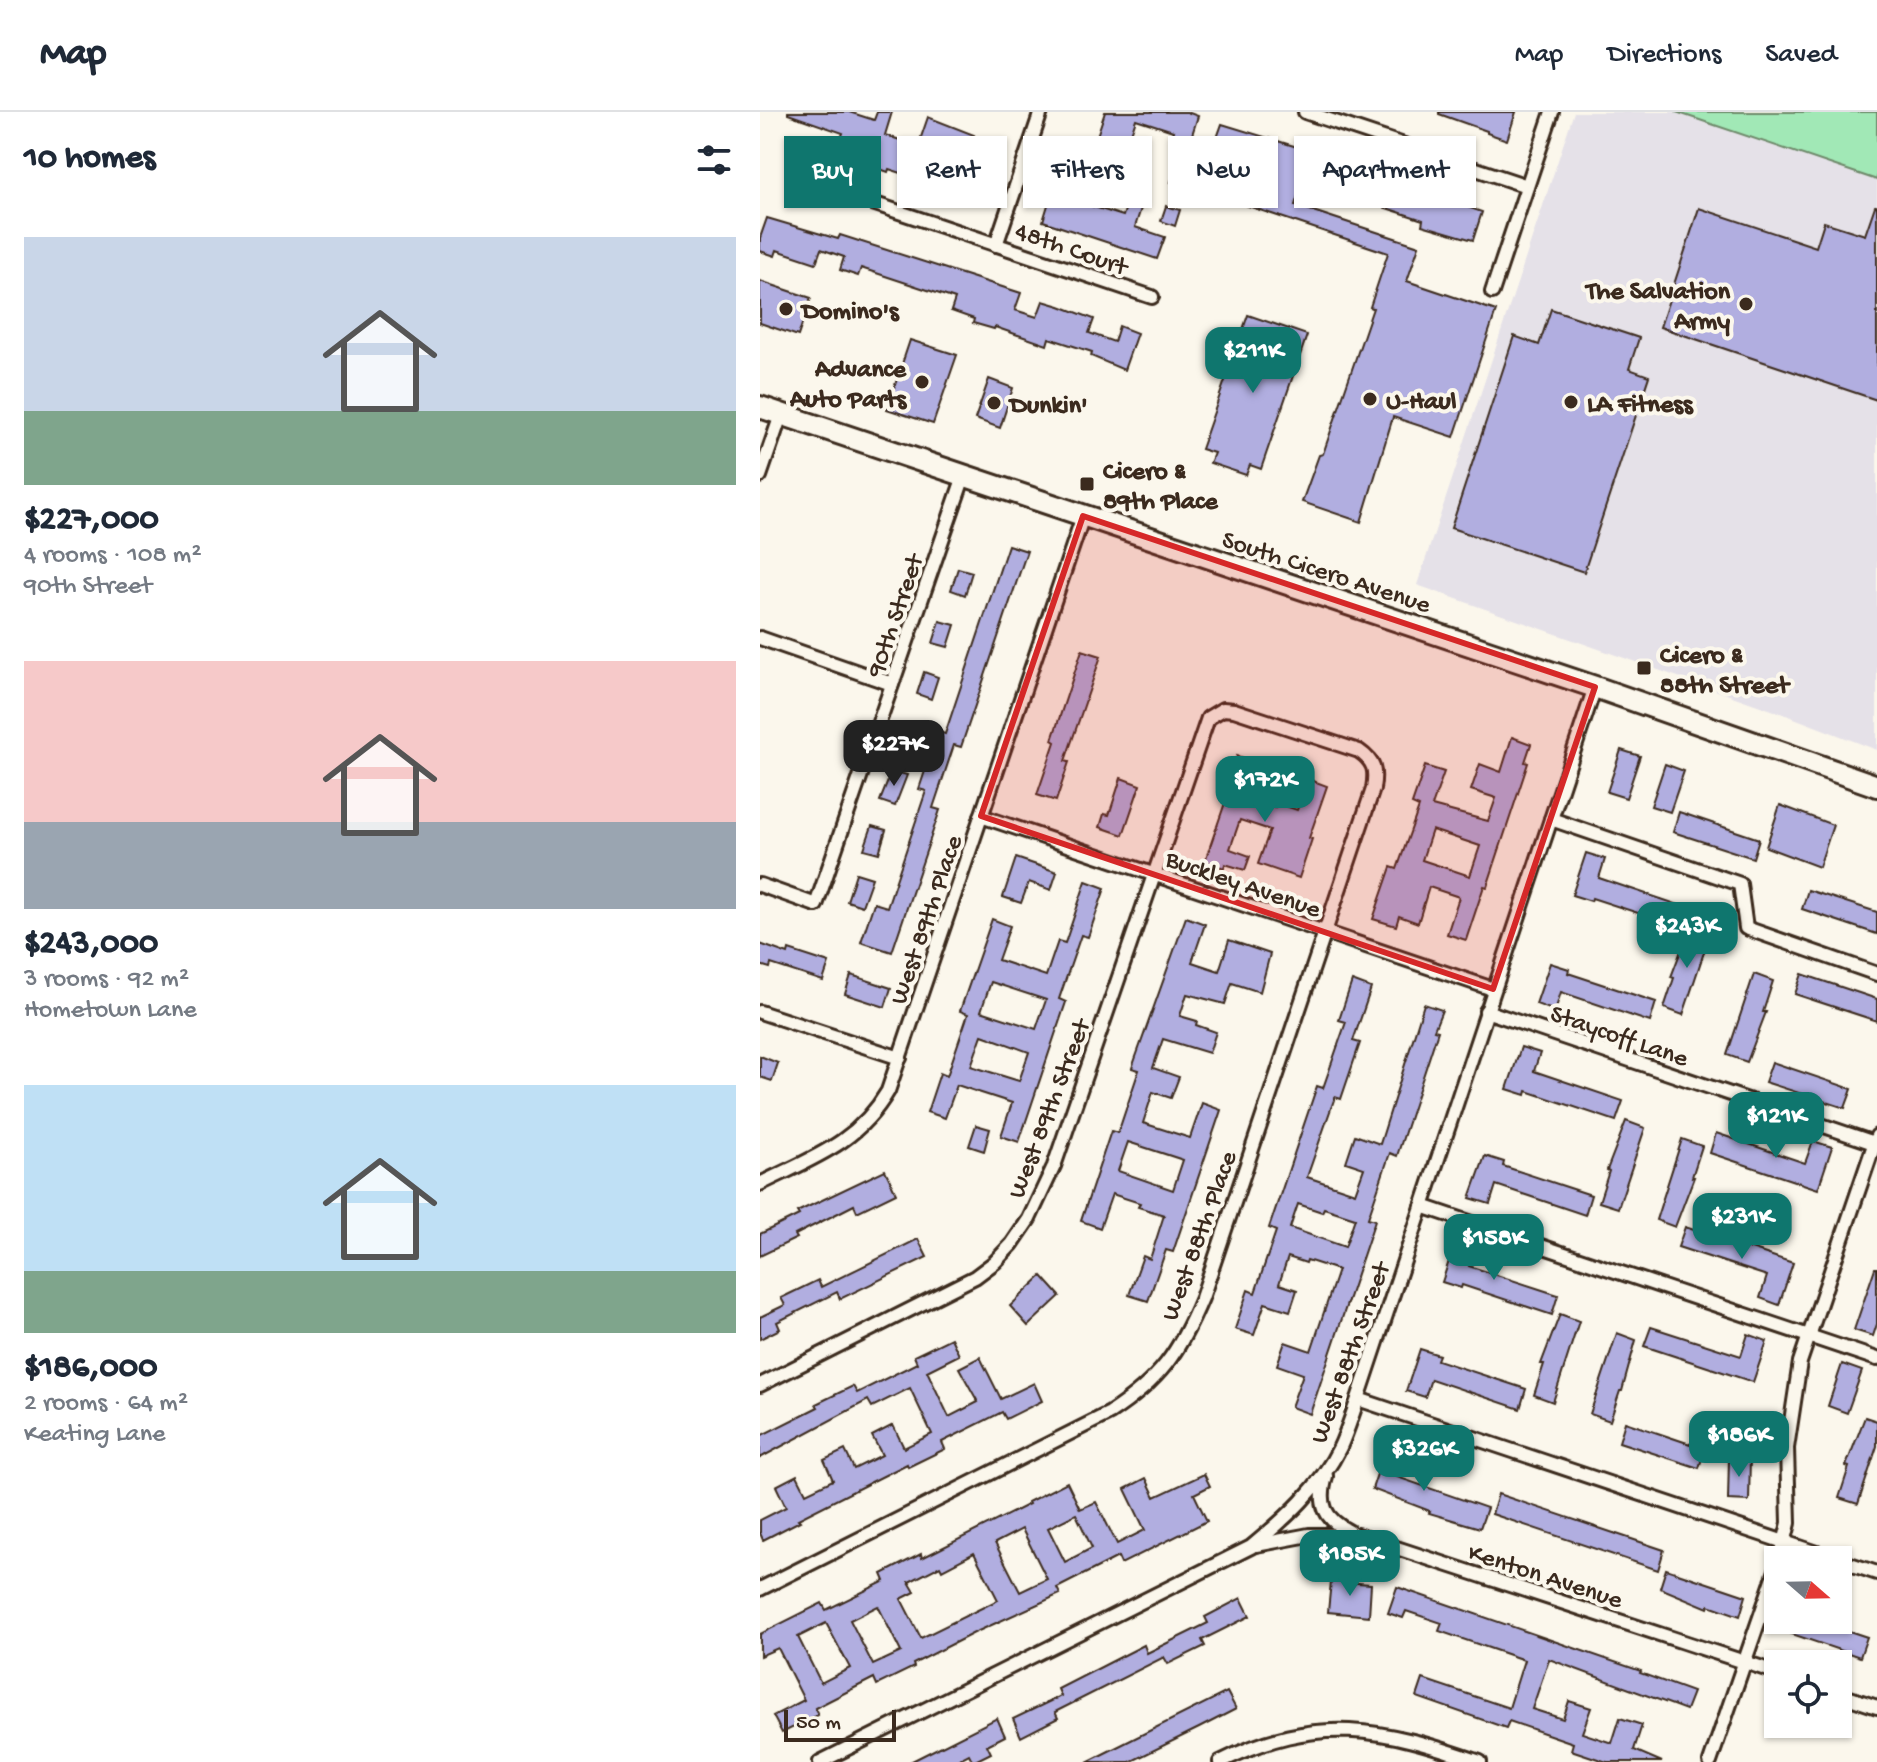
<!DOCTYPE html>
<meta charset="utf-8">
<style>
body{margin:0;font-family:"Gochi Hand",sans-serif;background:#f6f6f7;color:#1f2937;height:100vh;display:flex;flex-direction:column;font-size:30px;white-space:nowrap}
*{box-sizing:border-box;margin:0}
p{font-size:26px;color:#747a83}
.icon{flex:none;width:44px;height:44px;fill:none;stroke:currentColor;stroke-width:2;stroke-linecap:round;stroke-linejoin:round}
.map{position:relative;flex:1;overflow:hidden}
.drawer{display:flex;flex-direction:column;background:#fff;width:760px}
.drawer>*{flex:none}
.top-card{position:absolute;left:24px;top:24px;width:760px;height:72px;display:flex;gap:16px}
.needle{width:52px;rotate:110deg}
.controls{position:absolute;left:1004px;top:1434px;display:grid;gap:16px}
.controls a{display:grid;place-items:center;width:88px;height:88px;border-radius:0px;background:#fff;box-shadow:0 2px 6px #0004;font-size:40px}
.scale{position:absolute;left:24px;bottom:20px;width:112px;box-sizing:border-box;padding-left:8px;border:4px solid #3b2a1e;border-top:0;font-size:22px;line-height:28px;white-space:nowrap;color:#3b2a1e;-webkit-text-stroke:6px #fbf7ec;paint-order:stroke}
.price{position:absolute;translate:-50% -68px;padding:0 18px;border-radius:16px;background:#0f766e;color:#fff;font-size:26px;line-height:52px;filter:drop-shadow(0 2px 4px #0008)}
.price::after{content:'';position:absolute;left:50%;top:48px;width:24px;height:18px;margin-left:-12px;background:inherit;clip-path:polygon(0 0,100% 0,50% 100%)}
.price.on{background:#222;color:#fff}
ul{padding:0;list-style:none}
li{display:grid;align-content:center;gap:16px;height:424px;padding:0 24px}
li span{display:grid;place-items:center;height:248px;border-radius:0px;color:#555}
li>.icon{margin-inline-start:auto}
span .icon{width:144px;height:144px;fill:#fffc;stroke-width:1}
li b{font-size:34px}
h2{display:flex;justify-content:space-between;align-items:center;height:96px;padding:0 24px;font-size:34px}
.pill{padding:0 28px;border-radius:0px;background:#fff;box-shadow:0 2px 6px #0004;font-size:28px;line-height:72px}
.pill.on{background:#0f766e;color:#fff}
header{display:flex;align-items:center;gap:48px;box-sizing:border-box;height:112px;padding:0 40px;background:#fff;border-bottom:2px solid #e0e1e3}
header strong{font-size:38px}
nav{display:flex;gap:44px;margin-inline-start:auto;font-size:28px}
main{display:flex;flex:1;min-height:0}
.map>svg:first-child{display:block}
</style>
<header>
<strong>Map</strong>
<nav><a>Map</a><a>Directions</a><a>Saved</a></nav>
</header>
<main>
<section class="drawer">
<h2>10 homes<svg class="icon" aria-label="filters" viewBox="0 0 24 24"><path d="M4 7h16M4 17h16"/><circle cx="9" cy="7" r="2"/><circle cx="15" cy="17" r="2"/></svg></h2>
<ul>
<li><span style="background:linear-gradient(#c9d6e8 70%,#7fa58c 0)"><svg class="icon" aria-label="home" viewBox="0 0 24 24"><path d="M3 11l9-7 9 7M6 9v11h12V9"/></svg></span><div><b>$227,000</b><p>4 rooms · 108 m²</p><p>90th Street</p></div></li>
<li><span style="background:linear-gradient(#f6c9c9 65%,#9aa5b1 0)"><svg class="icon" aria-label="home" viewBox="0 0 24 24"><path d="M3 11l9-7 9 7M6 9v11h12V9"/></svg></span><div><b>$243,000</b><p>3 rooms · 92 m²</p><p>Hometown Lane</p></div></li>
<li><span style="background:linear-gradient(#bfe0f5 75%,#7fa58c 0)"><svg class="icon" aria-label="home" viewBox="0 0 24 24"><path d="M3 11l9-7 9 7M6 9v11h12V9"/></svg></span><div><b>$186,000</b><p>2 rooms · 64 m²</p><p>Keating Lane</p></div></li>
</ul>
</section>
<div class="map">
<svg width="1117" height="1650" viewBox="0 0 1117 1650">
<rect width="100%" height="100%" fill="#fbf7ec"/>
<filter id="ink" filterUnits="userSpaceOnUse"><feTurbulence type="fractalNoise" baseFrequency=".0125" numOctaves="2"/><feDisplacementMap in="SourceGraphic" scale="16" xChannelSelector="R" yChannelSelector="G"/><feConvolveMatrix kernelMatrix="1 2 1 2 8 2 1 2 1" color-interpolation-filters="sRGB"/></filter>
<g filter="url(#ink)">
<polygon fill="#e5e1e8" points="814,0 916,0 1117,68 1117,638 1026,603 657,473"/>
<polygon fill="#a1e8b6" stroke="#6e896a" stroke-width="2" points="916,0 1117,0 1117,68"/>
<g fill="#b1aee0" stroke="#3b2a1e" stroke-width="2" fill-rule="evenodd">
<polygon points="28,0 89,0 114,8 117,0 132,0 125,23 158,34 168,5 214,23 205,50 228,58 219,86 129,57 128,60 109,53 112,43 79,32 83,21 28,2"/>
<polygon points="345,0 427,0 438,4 429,32 411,26 413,19 376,7 367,34 337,24"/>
<polygon points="679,0 756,0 747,28 727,21 727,19 679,2"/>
<polygon points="462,12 534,34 722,100 713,128 662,113 663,108 543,69 535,93 659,134 647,169 736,199 694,325 633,305 601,410 542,390 559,343 563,342 613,196 610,195 628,141 467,87 472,73 504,84 511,62 452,40"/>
<polygon points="372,31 386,36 381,52 366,47"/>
<polygon points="416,54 448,63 443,79 411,70"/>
<polygon points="323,63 337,68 328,93 363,104 370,82 384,87 375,115 405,125 397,147 283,109 292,80 315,88"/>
<polygon points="406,94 420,98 415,114 401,109"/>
<polygon points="1115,94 1117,94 1117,288 900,215 939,96 1056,135 1064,110 1105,123"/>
<polygon points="7,106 78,127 80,123 261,181 255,198 277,205 283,189 300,194 334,207 329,221 354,230 359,214 377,221 364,258 331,244 332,240 289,226 287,233 235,215 234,217 213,211 214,207 191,199 195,187 101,156 98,164 80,158 84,145 61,137 56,151 17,138 15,144 0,139 0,126"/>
<polygon points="0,169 51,186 38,224 0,211"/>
<polygon points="791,197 879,226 869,257 889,264 824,460 691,416 754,224 779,233"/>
<polygon points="488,203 547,223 501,357 490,353 486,363 450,351 454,341 441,337"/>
<polygon points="150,228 197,243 173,312 127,297"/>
<polygon points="229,267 253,276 240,316 215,307"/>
<polygon points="248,433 267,439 201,635 194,633 173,696 180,698 132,840 101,830 114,791 127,795 166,679 159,677 170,644 145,636 153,612 185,622"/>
<polygon points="198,456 212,460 205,483 191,478"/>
<polygon points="180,509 195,513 188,535 173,531"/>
<polygon points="322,538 341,544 305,649 309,650 296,689 277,683 295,630 292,628"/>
<polygon points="164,560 178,565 171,587 157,582"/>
<path d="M752,625L771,632L765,650L768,651L727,775L724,774L706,828L687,822L699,785L669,775L658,811L639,804L636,814L613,807L631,755L637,757L659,695L652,692L665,654L684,660L672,694L728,709L736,686L711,678L720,652L741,660ZM672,718L720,734L710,764L662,748Z"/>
<polygon points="861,638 880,644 866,686 847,680"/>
<polygon points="477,644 496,650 489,671 498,674 494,689 515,695 517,691 537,698 548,667 567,674 549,726 552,727 539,766 498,752 510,718 480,708 470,737 490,744 485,758 465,752 464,756 445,749 467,685 464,684"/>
<polygon points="905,652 924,659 910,700 891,694"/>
<polygon points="132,659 147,663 135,694 120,689"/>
<polygon points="361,666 380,673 363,723 340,715 344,702 349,703"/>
<polygon points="1020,693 1073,713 1059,755 1006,735"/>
<polygon points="919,700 999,727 993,746 913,720"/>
<polygon points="112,714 126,718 119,741 104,737"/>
<polygon points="826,741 845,747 839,766 928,796 921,815 832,786 831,789 812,783"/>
<polygon points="256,746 297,760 291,778 269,770 261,791 243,785"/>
<polygon points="96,761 112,766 102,794 87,789"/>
<path d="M326,769L345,776L328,825L321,823L299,887L306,890L259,1030L241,1024L252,991L215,979L197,973L185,1006L167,1000L180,961L187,964L208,902L200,899L232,807L250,814L238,848L286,864L298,829L305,831ZM231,870L286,888L276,917L221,899ZM222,923L269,940L259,969L211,954Z"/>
<polygon points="1048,778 1117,800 1117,822 1042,797"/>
<path d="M426,805L445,812L432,850L459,859L469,828L510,842L500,880L472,871L465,892L427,882L420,904L437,909L436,913L456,920L449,941L403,927L393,956L419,965L411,986L393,980L383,1011L430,1026L442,991L461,998L413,1140L406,1138L388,1189L369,1183L383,1144L390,1147L404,1103L378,1095L380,1091L352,1082L340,1116L321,1109L351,1019L358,1021L379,958L372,956ZM368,1030L423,1048L413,1078L358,1059Z"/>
<polygon points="930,815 950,822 923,903 904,896 914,866 911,865"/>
<polygon points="0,832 28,842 29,838 69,851 63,869 11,852 10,856 0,853"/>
<polygon points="790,851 809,857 808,861 896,890 890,910 801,880 795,899 776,892"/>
<polygon points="994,862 1013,869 1003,900 1006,900 987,950 967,943"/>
<polygon points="1042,862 1117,887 1117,909 1035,882"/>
<polygon points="91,863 131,876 125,895 85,882"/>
<path d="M592,869L611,876L593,929L600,931L581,987L575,985L547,1065L595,1081L604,1056L586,1050L595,1023L620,1032L664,892L682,898L674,918L678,919L637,1044L630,1041L608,1106L615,1108L550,1302L531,1295L543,1262L517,1253L525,1230L551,1239L578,1158L547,1148L546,1151L528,1145L519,1172L537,1178L530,1199L505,1191L494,1223L475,1217L488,1178L495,1181L516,1119L509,1116L557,974L563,976L586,910L579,908ZM538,1092L562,1100L564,1096L595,1106L585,1135L530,1116Z"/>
<polygon points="761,935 780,941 774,959 863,989 856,1009 767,979 766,983 747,977"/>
<polygon points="0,944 18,951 12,969 0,965"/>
<polygon points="1012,950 1092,977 1085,996 1005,970"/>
<polygon points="866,1009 885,1016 858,1096 839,1090 849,1059 847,1058"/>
<polygon points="216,1013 230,1017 224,1039 209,1034"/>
<polygon points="956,1021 1045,1051 1053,1029 1072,1035 1058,1077 950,1041"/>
<polygon points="922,1027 942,1034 932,1065 934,1065 915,1115 896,1108"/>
<polygon points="725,1044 744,1050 743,1054 831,1083 825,1103 736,1073 730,1092 710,1086"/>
<polygon points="125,1058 136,1081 97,1100 94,1093 35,1123 37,1126 0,1144 0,1122 39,1103 37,1100"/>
<polygon points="925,1115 1033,1151 1019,1193 1000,1186 1007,1164 918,1135"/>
<polygon points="158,1127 167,1145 80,1187 77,1180 17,1210 20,1217 0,1227 0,1205 25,1193 21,1186 58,1168 61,1175"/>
<polygon points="696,1128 715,1134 709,1154 798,1183 792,1203 702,1173 701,1176 682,1170"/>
<polygon points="1115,1156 1117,1156 1117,1212 1113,1224 1094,1218"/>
<polygon points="282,1164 300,1184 268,1214 250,1194"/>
<polygon points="800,1202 819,1209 793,1290 774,1283 784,1252 781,1252"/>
<polygon points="891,1215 981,1244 988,1222 1007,1229 993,1270 884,1234"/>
<polygon points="857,1221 876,1228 862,1279 860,1279 850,1309 830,1302"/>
<polygon points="191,1226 199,1243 167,1259 189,1305 218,1290 199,1256 220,1245 241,1287 274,1271 282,1289 246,1307 242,1300 182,1330 185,1337 148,1355 147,1352 38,1407 40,1409 3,1428 0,1421 0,1408 26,1395 16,1374 37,1363 46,1381 73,1368 64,1348 85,1338 94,1357 122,1343 112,1324 133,1313 144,1336 172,1322 150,1276 112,1295 108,1288 0,1346 0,1324 58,1295 56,1292 93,1274 97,1281 157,1251 154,1244"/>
<polygon points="660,1237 679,1243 677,1248 766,1277 760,1297 671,1267 665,1285 646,1279"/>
<polygon points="1082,1252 1102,1259 1087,1301 1068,1294"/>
<polygon points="1105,1305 1117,1309 1117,1334 1098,1392 1079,1386 1089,1355 1086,1354"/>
<polygon points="865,1310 945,1337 939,1356 859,1330"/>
<polygon points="626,1335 645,1341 637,1365 727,1396 720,1416 669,1401 670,1399 612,1377"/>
<polygon points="969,1345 990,1346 989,1389 968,1388"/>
<path d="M444,1362L450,1374L434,1382L447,1409L361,1452L358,1445L297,1476L300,1482L214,1521L153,1552L154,1555L117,1573L114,1566L55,1596L58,1603L22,1621L13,1604L44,1588L18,1536L0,1544V1522L62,1491L66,1498L125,1469L122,1462L161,1442L162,1446L269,1392L268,1390L307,1370L320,1397L336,1390L357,1432L385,1418L365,1377L386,1366L395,1385ZM316,1402L332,1436L305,1450L288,1416ZM262,1417L287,1467L260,1480L235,1431ZM214,1441L238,1488L161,1526L141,1487L155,1480L149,1470L180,1454L182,1458ZM118,1494L141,1540L113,1553L90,1508ZM66,1511L90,1556L61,1571L38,1525Z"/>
<polygon points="738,1382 904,1438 898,1458 732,1402"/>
<polygon points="906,1457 986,1484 980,1504 949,1493 948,1496 900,1476"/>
<polygon points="571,1469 611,1472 609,1504 568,1500"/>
<polygon points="637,1475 881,1559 880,1561 933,1580 926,1598 789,1547 772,1597 803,1607 809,1589 831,1596 822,1621 852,1631 860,1606 882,1613 874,1638 902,1650 847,1650 811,1638 813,1631 749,1609 746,1616 657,1585 663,1567 749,1596 764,1548 679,1519 682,1511 646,1499 643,1506 628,1501"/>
<polygon points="481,1486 490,1504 442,1528 445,1534 408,1552 404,1545 295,1600 298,1606 261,1625 253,1607 301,1584 298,1577 384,1533 387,1541 448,1511 445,1505"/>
<polygon points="1024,1508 1056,1508 1107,1525 1100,1545 1020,1518"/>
<polygon points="467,1580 476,1597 439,1616 370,1650 327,1650"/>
<polygon points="237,1606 245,1624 227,1633 231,1641 213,1650 209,1642 194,1650 150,1650"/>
</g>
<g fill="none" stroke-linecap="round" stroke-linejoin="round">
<g stroke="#3b2a1e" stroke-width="18">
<g id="minor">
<polyline points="545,0 767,74"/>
<polyline points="35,65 392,185"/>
<polyline points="236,133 281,0"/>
<polyline points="732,180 792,0"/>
<polyline points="0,364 21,303"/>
<polyline points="0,526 132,572"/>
<polyline points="221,704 733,877"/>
<polyline points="791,707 980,772 986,816 1117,862"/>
<polyline points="0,773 56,793 204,364"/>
<polyline points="726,899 1117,1032"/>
<polyline points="0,900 140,946"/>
<path d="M0,1072C52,1046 97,1032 128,979L323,404"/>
<polyline points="662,1094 1117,1247"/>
<path d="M0,1273L215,1165L235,1150L252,1132L269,1107L294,1054L448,606L463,597L474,598L599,639C615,650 616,659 613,677L442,1186C419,1241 400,1268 350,1301L0,1477"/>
<polyline points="598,1287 1078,1448"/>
<path d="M566,1364C558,1392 564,1407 590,1420"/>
<polyline points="496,1433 549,1423 597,1423 1018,1561"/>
<polyline points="1020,1448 1029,1411 1027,1336 1040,1250 1117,1024"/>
<polyline points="1078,1448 1117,1461"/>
<polyline points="1078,1582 1117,1595"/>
<path d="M60,1650L491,1435C526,1406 560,1376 580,1335C587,1320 592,1303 598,1287L835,575"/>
<path d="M460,1650C557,1601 622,1616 720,1650"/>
<polyline points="950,1650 1018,1453"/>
</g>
</g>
<g stroke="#3b2a1e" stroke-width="26">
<polyline id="primary" points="0,295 835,575 1117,674"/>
</g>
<use href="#minor" stroke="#fbf7ec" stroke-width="12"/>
<use href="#primary" stroke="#fbf7ec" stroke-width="20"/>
</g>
</g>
<path fill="#d62828" fill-opacity="0.2" stroke="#d62828" stroke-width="6" stroke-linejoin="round" d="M323,404L835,575L733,877L221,704Z"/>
<g fill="#3b2a1e" stroke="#fbf7ec" stroke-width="3">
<circle cx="986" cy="192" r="8"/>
<circle cx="26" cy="197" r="8"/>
<circle cx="162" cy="270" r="8"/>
<circle cx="610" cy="287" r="8"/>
<circle cx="811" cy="290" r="8"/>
<circle cx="234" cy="291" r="8"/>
<rect x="319" y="364" width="16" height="16" rx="4"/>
<rect x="876" y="548" width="16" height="16" rx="4"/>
</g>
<g text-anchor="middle" stroke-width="8" stroke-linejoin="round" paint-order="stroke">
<g font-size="26" fill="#3b2a1e" stroke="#fbf7ec">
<text transform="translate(312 135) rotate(19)" y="9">48th Court</text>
<text transform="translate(567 458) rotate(18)" y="9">South Cicero Avenue</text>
<text transform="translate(133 503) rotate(-71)" y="9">90th Street</text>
<text transform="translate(484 770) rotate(19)" y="9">Buckley Avenue</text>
<text transform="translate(164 807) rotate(-71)" y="9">West 89th Place</text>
<text transform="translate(860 922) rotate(19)" y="9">Staycoff Lane</text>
<text transform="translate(287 996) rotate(-69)" y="9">West 89th Street</text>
<text transform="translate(437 1123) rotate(-70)" y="9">West 88th Place</text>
<text transform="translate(588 1240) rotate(-70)" y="9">West 88th Street</text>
<text transform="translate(786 1462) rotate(18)" y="9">Kenton Avenue</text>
</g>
<g font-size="26" font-weight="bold" fill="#3b2a1e" stroke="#fbf7ec" text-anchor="start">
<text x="970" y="186" text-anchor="end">The Salvation<tspan x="970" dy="30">Army</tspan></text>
<text x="42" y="206">Domino's</text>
<text x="146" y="264" text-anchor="end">Advance<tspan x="146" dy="30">Auto Parts</tspan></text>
<text x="626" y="296">U-Haul</text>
<text x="827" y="299">LA Fitness</text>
<text x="250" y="300">Dunkin'</text>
<text x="343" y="366">Cicero &amp;<tspan x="343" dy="30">89th Place</tspan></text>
<text x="900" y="550">Cicero &amp;<tspan x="900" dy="30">88th Street</tspan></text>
</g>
</g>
</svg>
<div class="controls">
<a><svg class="needle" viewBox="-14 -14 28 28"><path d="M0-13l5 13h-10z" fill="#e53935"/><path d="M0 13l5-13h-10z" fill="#747a83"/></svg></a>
<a><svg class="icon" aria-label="locate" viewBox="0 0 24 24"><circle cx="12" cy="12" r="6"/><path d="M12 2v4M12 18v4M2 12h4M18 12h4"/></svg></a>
</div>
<div class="scale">50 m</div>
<b class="price" style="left:493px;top:283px">$211K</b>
<b class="price on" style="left:134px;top:676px">$227K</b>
<b class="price" style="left:505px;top:712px">$172K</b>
<b class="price" style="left:927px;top:858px">$243K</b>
<b class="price" style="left:1016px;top:1048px">$121K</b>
<b class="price" style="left:982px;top:1149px">$231K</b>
<b class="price" style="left:734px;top:1170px">$158K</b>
<b class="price" style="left:979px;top:1367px">$186K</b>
<b class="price" style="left:664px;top:1381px">$326K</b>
<b class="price" style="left:590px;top:1486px">$185K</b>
<div class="top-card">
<a class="pill on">Buy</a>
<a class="pill">Rent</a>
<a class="pill">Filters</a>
<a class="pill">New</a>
<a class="pill">Apartment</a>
</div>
</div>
</main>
